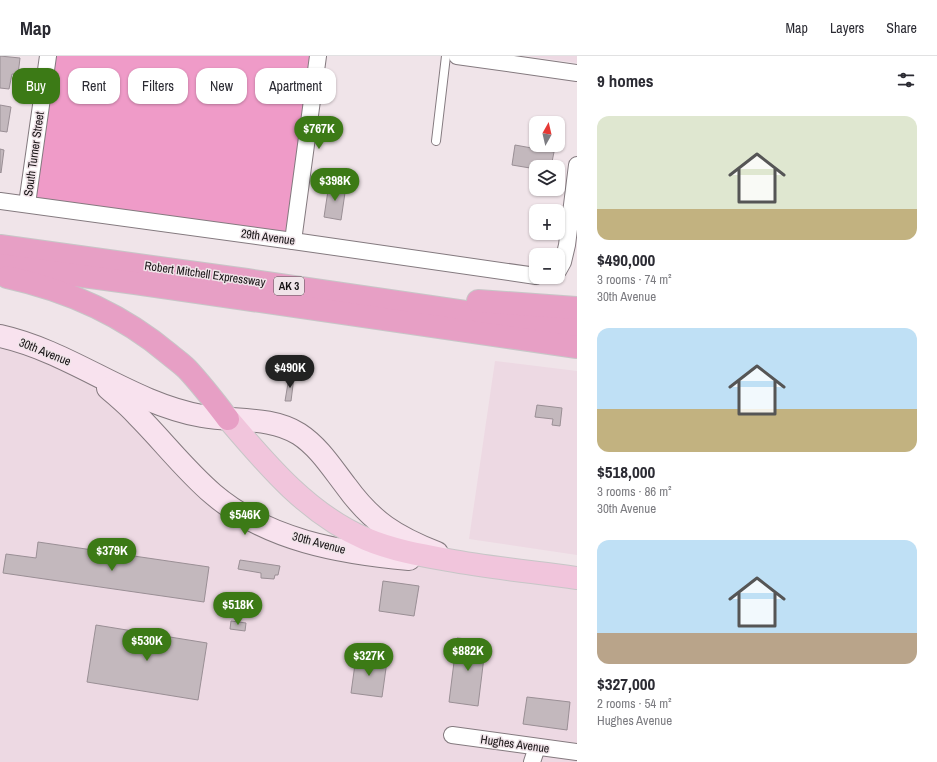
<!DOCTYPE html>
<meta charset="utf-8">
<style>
body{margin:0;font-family:"Archivo Narrow",sans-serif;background:#f2f2f3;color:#2b2b33;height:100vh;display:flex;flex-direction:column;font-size:15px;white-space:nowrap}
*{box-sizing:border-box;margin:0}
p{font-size:13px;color:#7c7c81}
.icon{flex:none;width:22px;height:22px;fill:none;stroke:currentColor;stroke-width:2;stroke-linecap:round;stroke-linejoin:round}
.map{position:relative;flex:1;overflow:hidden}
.drawer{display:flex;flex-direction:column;background:#fff;width:360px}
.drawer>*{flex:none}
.banner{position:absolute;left:12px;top:12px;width:380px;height:36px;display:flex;gap:8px}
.needle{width:26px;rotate:8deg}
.fabs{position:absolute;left:529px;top:60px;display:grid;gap:8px}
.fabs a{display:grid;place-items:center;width:36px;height:36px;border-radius:8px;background:#fff;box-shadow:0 1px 3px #0004;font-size:20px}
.price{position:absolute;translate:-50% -34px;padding:0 9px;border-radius:14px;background:#3c7a16;color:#fff;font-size:13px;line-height:26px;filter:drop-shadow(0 1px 2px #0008)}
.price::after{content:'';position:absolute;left:50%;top:24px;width:12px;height:9px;margin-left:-6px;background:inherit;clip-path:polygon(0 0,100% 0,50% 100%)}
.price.selected{background:#222;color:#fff}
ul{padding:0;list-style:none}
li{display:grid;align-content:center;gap:8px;height:212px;padding:0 20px}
li span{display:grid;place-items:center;height:124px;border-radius:12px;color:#555}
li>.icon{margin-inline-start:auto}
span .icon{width:72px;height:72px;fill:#fffc;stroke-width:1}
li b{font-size:17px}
h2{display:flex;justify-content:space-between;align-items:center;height:48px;padding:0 20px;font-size:17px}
.chip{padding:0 14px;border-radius:12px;background:#fff;box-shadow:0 1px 3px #0004;font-size:14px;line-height:36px}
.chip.selected{background:#3c7a16;color:#fff}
header{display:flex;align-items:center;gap:24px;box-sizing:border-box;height:56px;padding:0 20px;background:#fff;border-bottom:1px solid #e1e1e2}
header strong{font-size:19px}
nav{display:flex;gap:22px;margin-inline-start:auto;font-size:14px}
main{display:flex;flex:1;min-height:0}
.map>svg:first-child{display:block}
</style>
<header>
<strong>Map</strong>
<nav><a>Map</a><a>Layers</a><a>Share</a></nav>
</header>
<main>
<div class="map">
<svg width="577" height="706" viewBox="0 0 577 706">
<rect width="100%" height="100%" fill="#f0e4e9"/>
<g fill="#edd9e3">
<polygon points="528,0 577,0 577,7"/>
<polygon points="0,285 93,325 262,471 577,530 577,706 0,706"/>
<polygon points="495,305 577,315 577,499 469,483"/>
</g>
<polygon fill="#ef9bc8" points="48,0 310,0 293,185 27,148"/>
<g fill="#c3b8bd" stroke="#9a8f95">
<polygon points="0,0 20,2 18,19 12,18 9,33 0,32"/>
<polygon points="0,49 11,51 7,76 0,75"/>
<polygon points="515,89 554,96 551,111 536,111 536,113 512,109"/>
<polygon points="0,93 4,94 1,117 0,116"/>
<polygon points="329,128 346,130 341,164 324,161"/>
<polygon points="289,321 294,321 291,345 285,345"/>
<polygon points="537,349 562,352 560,370 552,369 553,363 535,361"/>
<polygon points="38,486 209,511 204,546 3,517 6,498 36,502"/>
<polygon points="240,504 280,510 278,519 275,519 274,523 261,522 261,517 238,513"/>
<polygon points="383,525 419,530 414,560 379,555"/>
<polygon points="231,565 246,567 245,575 230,573"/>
<polygon points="96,569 207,587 198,644 87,626"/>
<polygon points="457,582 486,585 478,650 449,646"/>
<polygon points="356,601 387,605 382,641 351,637"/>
<polygon points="527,641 570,646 567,674 523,668"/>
</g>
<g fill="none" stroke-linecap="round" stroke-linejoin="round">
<g stroke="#847a7f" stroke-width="10">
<polyline id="lane" points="436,85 446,0"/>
</g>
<g stroke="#847a7f" stroke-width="18">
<g id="street">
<polyline points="457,0 577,17"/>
<polyline points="0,145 293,185 536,220"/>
<polyline points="27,148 48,0"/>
<polyline points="293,185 318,0"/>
<polyline points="558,215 563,206 567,189 577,109"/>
<polyline points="452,679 577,696"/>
<polyline points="532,706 537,691"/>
</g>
</g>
<g stroke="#847a7f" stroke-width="24">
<g id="secondary">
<path d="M0,280C72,296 130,347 202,360C235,366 270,360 299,378C319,391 332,412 346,430C372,466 396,481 437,497"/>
<path d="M108,332C118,341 128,349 137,359C163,385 185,414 213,438C267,484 340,497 409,503"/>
</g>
</g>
<g stroke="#c7c6c7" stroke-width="24">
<path id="primary" d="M228,363C267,409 309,459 366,483C392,494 420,499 448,504C491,512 534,516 577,522"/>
</g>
<g stroke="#c7c6c7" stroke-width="24">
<g id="highway">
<polyline points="0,190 247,224 577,272"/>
<polyline points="0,209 135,227 577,291"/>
<path d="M7,221C66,234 123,259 169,298C175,303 182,308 187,313C202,329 215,346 228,363"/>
<polyline points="478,245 577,252"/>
</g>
</g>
<use href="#lane" stroke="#fff" stroke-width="8"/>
<use href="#street" stroke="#fff" stroke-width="16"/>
<use href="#secondary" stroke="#f8e2ee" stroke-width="22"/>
<use href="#primary" stroke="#f1c5dc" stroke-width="22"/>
<use href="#highway" stroke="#e79fc5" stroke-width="22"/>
</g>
<g text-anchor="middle" stroke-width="3" stroke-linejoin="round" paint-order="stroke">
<rect fill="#f0e4e9" stroke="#575154" stroke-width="1" x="274" y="221" width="30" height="18" rx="3"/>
<g font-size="11" font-weight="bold" fill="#161214">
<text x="289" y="234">AK 3</text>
</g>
<g font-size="12" fill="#161214" stroke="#f0e4e9">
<text transform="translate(34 98) rotate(-82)" y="4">South Turner Street</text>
<text transform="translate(268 181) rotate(8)" y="4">29th Avenue</text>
<text transform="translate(205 218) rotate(8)" y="4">Robert Mitchell Expressway</text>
<text transform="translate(45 296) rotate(22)" y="4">30th Avenue</text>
<text transform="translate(319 487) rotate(15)" y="4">30th Avenue</text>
<text transform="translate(515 688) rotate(8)" y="4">Hughes Avenue</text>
</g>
</g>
</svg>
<div class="fabs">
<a><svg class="needle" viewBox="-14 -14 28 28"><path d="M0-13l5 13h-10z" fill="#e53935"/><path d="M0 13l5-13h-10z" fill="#7c7c81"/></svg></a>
<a><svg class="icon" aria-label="layers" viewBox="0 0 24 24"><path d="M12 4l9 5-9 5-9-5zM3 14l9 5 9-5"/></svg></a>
<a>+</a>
<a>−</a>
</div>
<b class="price" style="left:319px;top:94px">$767K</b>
<b class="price" style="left:335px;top:146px">$398K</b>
<b class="price selected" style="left:290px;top:333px">$490K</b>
<b class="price" style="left:245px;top:480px">$546K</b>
<b class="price" style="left:112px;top:516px">$379K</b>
<b class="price" style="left:238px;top:570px">$518K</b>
<b class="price" style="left:147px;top:606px">$530K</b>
<b class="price" style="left:468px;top:616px">$882K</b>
<b class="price" style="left:369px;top:621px">$327K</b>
<div class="banner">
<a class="chip selected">Buy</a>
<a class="chip">Rent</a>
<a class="chip">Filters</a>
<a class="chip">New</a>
<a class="chip">Apartment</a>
</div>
</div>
<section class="drawer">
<h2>9 homes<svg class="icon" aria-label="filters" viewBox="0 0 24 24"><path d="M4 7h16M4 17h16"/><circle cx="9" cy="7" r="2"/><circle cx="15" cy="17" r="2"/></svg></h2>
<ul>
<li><span style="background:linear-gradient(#dfe7d0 75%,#c2b280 0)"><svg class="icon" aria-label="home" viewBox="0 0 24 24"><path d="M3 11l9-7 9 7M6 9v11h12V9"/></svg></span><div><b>$490,000</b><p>3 rooms · 74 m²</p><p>30th Avenue</p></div></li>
<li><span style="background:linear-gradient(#bfe0f5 65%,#c2b280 0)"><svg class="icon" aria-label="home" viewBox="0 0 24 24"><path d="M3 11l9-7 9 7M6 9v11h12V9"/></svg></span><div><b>$518,000</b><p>3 rooms · 86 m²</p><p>30th Avenue</p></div></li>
<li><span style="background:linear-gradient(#bfe0f5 75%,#b9a48a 0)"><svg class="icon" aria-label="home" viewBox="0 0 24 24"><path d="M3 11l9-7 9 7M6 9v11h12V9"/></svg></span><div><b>$327,000</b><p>2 rooms · 54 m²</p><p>Hughes Avenue</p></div></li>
</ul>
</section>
</main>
